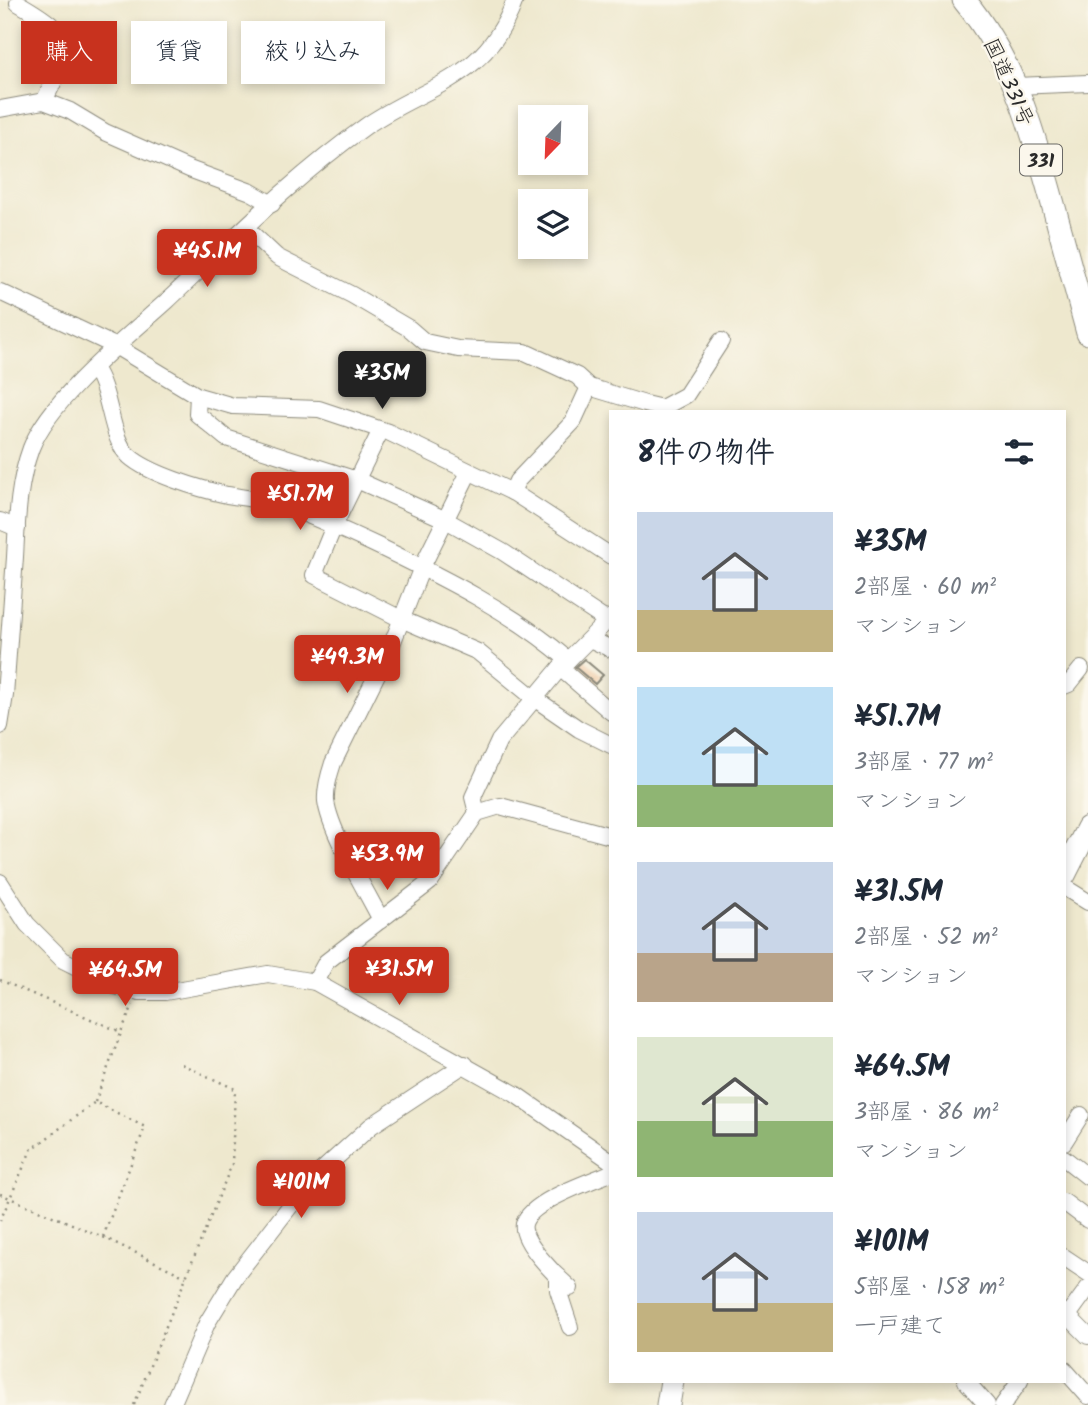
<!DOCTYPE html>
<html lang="ja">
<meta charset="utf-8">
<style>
body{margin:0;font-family:Kalam,"Klee One",sans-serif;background:#f2f2f3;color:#1f2937;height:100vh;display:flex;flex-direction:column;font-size:26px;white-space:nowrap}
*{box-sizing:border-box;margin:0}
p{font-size:23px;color:#747a83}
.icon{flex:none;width:38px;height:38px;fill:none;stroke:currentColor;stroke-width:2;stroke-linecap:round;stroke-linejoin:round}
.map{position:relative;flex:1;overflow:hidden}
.details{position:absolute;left:609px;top:410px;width:457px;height:973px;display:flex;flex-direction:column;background:#fff;border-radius:0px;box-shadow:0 4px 10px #0003}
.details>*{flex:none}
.guide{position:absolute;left:21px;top:21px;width:483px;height:63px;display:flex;gap:14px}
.needle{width:46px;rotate:203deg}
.controls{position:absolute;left:518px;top:105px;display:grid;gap:14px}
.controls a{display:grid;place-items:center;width:70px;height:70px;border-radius:0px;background:#fff;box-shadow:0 4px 10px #0003;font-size:35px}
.price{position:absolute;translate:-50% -60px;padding:0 16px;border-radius:7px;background:#c8321e;color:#fff;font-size:23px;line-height:46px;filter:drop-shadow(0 2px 4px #0008)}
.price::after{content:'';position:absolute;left:50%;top:42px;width:21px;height:16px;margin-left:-10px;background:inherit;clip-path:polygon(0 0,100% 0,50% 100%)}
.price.active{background:#222;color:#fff}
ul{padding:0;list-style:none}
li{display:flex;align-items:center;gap:21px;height:175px;padding:0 28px}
li span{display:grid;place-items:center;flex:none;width:196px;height:140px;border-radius:0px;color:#555}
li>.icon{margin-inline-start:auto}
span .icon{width:84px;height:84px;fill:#fffc;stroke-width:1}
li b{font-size:30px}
h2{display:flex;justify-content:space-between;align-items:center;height:84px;padding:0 28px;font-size:30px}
.pill{padding:0 24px;border-radius:0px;background:#fff;box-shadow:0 4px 10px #0003;font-size:24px;line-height:63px}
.pill.active{background:#c8321e;color:#fff}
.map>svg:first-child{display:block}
</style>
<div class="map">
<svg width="1088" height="1405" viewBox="0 0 1088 1405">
<rect width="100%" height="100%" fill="#fbf7ec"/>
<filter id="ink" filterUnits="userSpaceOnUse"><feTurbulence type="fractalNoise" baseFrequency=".0143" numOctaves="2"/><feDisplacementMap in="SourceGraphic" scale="14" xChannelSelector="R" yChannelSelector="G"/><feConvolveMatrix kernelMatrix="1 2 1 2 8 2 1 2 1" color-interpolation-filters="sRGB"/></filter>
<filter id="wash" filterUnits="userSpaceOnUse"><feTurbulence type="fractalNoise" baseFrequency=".00686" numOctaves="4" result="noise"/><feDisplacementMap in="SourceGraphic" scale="28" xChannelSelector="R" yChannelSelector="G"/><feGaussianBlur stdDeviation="1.57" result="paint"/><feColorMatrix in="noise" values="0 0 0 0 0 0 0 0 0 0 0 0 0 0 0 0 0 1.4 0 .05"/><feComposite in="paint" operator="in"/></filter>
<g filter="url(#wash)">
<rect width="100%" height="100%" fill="#eee8ce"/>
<g id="blocks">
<polygon fill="#eab684" points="584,659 603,675 595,684 575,667"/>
</g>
</g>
<g filter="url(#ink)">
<use href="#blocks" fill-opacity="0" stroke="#8c8a7c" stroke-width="2"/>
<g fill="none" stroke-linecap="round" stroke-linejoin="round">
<g stroke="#8c8a7c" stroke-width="18">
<g id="minor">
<path d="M18,3C76,37 73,44 44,101"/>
<polyline points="1016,86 1088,83"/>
<polyline points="0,109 44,101 70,111 105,132 189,169 251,192 272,204"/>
<polyline points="246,228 277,257 352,295 410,329 425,342 458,349 525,352 577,376 589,387 645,404 662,408 686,395 721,341"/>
<polyline points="0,292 117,347 198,396 233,406 319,409 388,432 514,493 611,556"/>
<path d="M94,368C111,391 110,440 129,456C149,474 200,489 227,495C246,498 266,500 284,506C318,518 350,533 382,548C446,579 514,613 568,660"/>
<polyline points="198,396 197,414 226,438 357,480 444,519 503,552 607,621"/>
<polyline points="381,430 334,526 314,575 401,619 478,652 534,698 579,729 611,745"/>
<polyline points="512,492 517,481 573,422 589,387"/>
<polyline points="0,521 17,528"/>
<polyline points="590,639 611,649"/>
<polyline points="560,668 611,712"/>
<polyline points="1064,686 1069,684 1081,669"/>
<path d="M0,726L5,695C8,649 12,603 15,557C17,520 18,483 31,448C50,399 127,337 167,301C231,241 294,177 366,126C427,84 486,81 515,0"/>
<polyline points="477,813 473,797 499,741 560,668 611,617"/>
<polyline points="0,882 27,924 63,960 115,986 139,992 165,992 268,974 315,982 515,1094 611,1161"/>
<polyline points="1064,887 1088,902"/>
<path d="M381,920C366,890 330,832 326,801C325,788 329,775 333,763L392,644L422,567L469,472"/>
<polyline points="315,982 326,962 430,882 477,813 500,806 611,836"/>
<polyline points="1064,1142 1081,1115"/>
<polyline points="1064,1158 1088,1177"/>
<polyline points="1064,1202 1088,1220"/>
<polyline points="1064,1257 1088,1273"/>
<polyline points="558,1277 558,1290 570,1327"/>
<path d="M570,1288C557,1277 520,1241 524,1224C529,1202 591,1181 611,1173"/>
<polyline points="1064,1312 1088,1336"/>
<polyline points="1064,1321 1088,1288"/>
<polyline points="1064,1369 1088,1396"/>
<polyline points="966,1381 987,1405"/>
<polyline points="172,1405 207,1323 235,1277 308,1183 371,1126 465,1064"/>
<polyline points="1003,1405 1020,1381"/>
</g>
</g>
<g stroke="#8c8a7c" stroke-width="25">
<g id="highway">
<path d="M964,0C1013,59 1033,131 1053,204C1065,247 1076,290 1088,333"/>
<polyline points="1064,875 1088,828"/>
<polyline points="668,1405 672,1381"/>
</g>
</g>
<g stroke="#8c8a7c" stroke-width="2.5" stroke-dasharray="2 5" stroke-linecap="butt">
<polyline points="0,980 121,1032 133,1005"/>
<polyline points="95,1102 121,1033"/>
<polyline points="0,1194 103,1237 186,1277"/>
<polyline points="0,1221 31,1150 95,1102 145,1127 103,1237"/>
<polyline points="134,1405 232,1164 235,1089 179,1063"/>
</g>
<use href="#minor" stroke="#fff" stroke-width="16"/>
<use href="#highway" stroke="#fff" stroke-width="23"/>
</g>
</g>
<g text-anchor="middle" stroke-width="5" stroke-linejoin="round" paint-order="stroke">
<rect fill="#fbf7ec" stroke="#696865" stroke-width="2" x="1020" y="144.5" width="42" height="31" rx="5"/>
<g font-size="19" font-weight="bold" fill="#2b2b2b">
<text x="1041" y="167">331</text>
</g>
<g font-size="21" fill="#2b2b2b" stroke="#fbf7ec">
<text transform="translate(1009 82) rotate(66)" y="7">国道331号</text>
</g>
</g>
</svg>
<div class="controls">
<a><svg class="needle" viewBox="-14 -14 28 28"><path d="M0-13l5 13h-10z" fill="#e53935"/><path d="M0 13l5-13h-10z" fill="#747a83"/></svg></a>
<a><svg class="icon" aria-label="layers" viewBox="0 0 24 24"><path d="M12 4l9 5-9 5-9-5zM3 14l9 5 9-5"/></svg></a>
</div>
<b class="price" style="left:207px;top:289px">¥45.1M</b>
<b class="price active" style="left:382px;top:411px">¥35M</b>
<b class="price" style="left:300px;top:532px">¥51.7M</b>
<b class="price" style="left:347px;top:695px">¥49.3M</b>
<b class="price" style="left:387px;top:892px">¥53.9M</b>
<b class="price" style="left:399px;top:1007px">¥31.5M</b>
<b class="price" style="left:125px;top:1008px">¥64.5M</b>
<b class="price" style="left:301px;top:1220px">¥101M</b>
<div class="guide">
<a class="pill active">購入</a>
<a class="pill">賃貸</a>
<a class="pill">絞り込み</a>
</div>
<section class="details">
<h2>8件の物件<svg class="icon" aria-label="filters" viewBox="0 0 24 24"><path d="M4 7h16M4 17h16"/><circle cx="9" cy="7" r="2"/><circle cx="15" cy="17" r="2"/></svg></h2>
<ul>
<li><span style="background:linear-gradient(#c9d6e8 70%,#c2b280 0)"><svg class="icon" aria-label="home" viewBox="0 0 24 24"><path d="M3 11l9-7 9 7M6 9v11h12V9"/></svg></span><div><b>¥35M</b><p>2部屋 · 60 m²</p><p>マンション</p></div></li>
<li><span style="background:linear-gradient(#bfe0f5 70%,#8fb573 0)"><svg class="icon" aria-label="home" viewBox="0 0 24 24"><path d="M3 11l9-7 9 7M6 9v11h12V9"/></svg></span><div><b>¥51.7M</b><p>3部屋 · 77 m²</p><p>マンション</p></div></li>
<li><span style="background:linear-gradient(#c9d6e8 65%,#b9a48a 0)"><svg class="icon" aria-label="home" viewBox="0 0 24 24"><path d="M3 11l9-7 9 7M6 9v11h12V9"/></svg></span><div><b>¥31.5M</b><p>2部屋 · 52 m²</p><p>マンション</p></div></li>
<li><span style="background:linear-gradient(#dfe7d0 60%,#8fb573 0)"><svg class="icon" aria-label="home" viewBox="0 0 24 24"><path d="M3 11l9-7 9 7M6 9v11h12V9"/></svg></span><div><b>¥64.5M</b><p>3部屋 · 86 m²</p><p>マンション</p></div></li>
<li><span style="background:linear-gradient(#c9d6e8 65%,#c2b280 0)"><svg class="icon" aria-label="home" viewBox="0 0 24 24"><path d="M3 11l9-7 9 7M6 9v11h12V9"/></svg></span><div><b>¥101M</b><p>5部屋 · 158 m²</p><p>一戸建て</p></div></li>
</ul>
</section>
</div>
